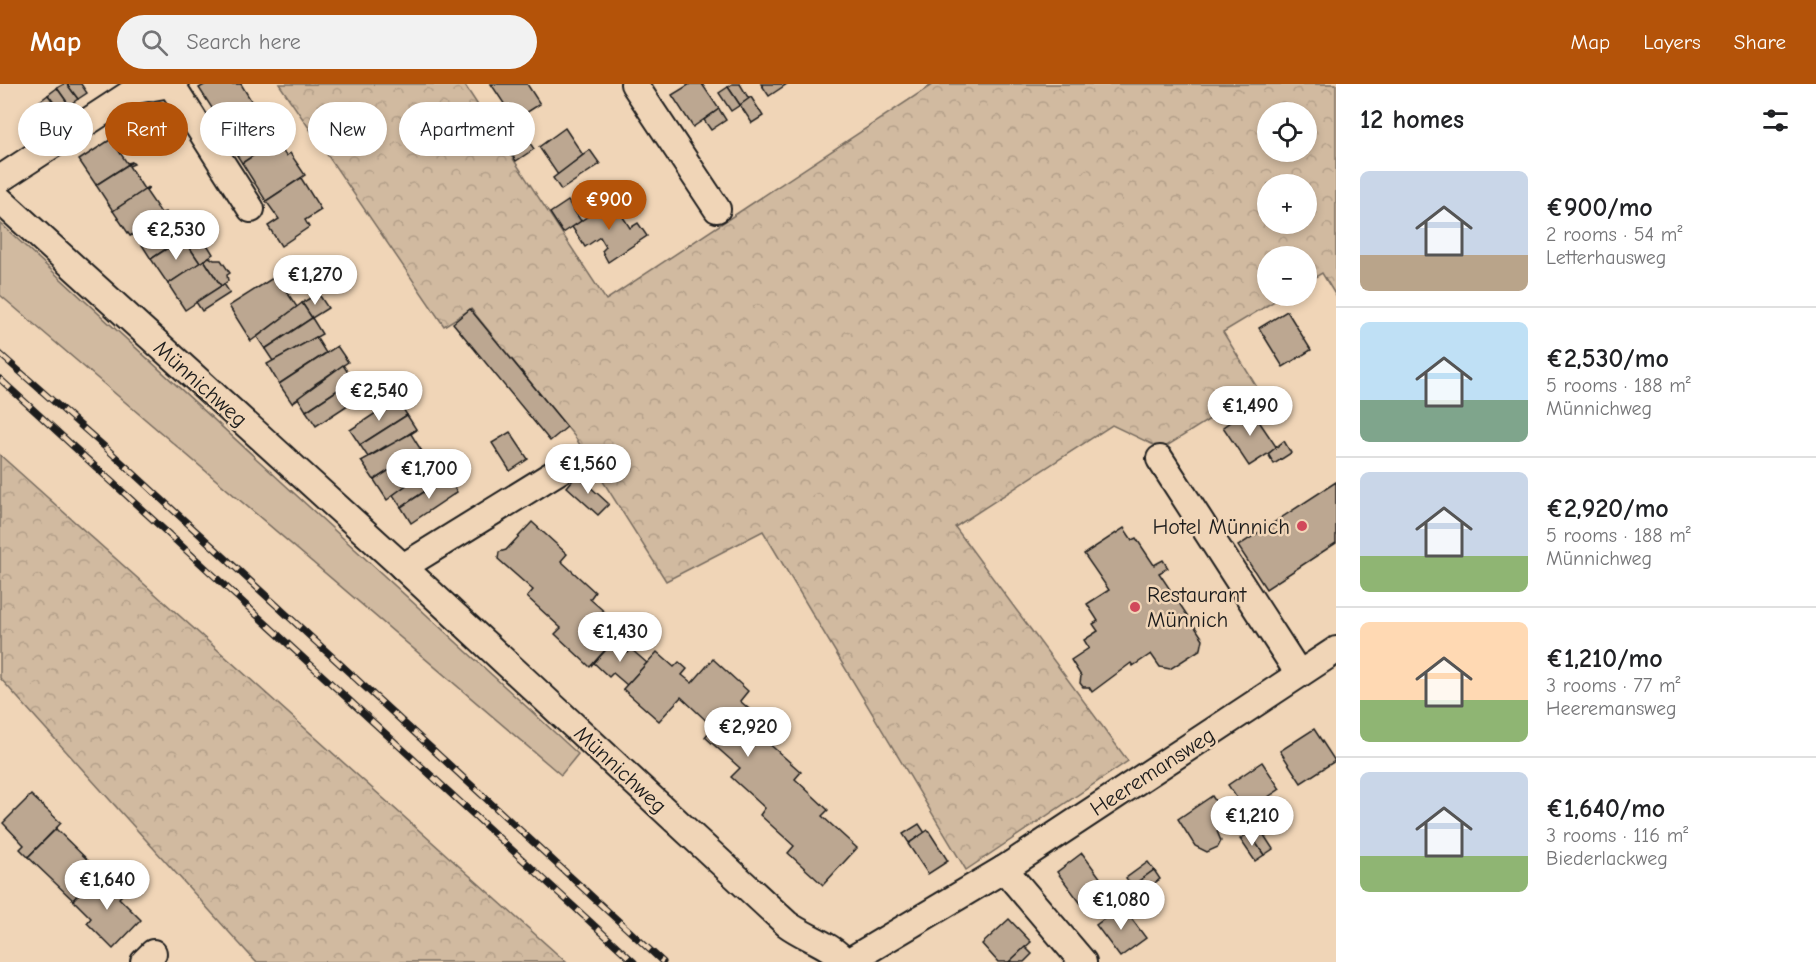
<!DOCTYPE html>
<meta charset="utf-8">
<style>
body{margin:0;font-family:"Comic Neue",sans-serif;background:#f2f2f2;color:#202124;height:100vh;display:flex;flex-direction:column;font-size:22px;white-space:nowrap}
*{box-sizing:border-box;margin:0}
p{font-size:20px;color:#757577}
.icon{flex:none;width:33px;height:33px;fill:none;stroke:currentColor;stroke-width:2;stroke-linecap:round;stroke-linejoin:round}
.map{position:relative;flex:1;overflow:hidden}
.details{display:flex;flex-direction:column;background:#fff;width:480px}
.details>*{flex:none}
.hud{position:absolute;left:18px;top:18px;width:570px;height:54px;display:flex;gap:12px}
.fabs{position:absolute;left:1257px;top:18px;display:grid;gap:12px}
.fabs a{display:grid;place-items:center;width:60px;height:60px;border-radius:50%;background:#fff;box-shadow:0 3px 9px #0003;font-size:30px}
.price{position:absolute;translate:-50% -51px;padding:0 14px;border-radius:21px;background:#fff;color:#222;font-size:20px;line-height:39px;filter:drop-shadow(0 2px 3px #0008)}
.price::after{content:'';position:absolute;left:50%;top:36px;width:18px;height:14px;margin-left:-9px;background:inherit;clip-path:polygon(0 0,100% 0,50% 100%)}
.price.selected{background:#b45309;color:#fff}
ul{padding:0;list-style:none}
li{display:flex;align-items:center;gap:18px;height:150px;padding:0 24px}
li+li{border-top:2px solid #e0e0e0}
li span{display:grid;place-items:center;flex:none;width:168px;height:120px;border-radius:9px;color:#555}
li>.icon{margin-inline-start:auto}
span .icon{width:72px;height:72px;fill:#fffc;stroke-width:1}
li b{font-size:26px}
h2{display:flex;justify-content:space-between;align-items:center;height:72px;padding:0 24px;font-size:26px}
.tag{padding:0 21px;border-radius:27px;background:#fff;box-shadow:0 3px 9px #0003;font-size:21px;line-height:54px}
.tag.selected{background:#b45309;color:#fff}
header{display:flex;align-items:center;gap:36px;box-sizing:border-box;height:84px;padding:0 30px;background:#b45309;color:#fff}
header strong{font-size:28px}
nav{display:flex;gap:33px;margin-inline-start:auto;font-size:21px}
.search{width:420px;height:54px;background:#f2f2f2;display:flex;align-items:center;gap:15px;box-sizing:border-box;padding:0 21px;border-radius:33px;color:#757577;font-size:22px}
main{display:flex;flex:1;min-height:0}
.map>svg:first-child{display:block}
</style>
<header>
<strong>Map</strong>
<div class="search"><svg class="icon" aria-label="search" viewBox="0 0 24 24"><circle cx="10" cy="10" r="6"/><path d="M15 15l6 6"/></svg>Search here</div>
<nav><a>Map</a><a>Layers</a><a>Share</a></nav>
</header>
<main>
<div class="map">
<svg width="1336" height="878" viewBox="0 0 1336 878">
<defs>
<pattern id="forest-crowns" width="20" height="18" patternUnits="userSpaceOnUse" patternTransform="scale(1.5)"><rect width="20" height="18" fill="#d1baa0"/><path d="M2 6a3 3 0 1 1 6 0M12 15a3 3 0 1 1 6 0" fill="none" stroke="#b39f89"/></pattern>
</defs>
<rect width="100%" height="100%" fill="#f0d5b7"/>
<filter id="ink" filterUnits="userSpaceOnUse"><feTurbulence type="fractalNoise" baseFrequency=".0167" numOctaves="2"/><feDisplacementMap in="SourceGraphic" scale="12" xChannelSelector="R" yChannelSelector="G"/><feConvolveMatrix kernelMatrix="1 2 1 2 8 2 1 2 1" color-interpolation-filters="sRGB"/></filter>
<g filter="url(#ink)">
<g fill="url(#forest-crowns)" stroke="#766b5e" stroke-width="1.5" fill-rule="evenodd">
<path d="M279,0H464L606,216L933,0H1336V212L1322,189L1307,198L1306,172H1268V212H1283L1223,248L1258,305L1162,365L1112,341L955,443L1128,677L966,786L763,447L666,497L575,353L471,225L444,242ZM1268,28H1306V68H1268ZM1268,100H1306V140H1268Z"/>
<polygon points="0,371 566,878 256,878 0,594"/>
</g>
<polygon fill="#d1baa0" stroke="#766b5e" stroke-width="1.5" points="0,139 578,670 561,691 0,211"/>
<g fill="#bca791" stroke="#1c1c1c" stroke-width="1.5">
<polygon points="64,0 67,0 78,15 69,21 57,4"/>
<polygon points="67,0 81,0 87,9 78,15"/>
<polygon points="206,0 241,0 252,18 221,38 199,4"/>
<polygon points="491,0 527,0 540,20 512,38 504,26 507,24"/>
<polygon points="690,0 702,0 719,25 693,43 672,11"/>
<polygon points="732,0 740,0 749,15 740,21 728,3"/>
<polygon points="761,0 787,0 769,12"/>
<polygon points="728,3 740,21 731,27 719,9"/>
<polygon points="57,4 69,21 60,27 48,11"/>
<polygon points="48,11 60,27 51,33 40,17"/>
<polygon points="751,13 763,32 752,39 740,21"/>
<polygon points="249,20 259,36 254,39 269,61 242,79 217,41"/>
<polygon points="719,25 726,36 711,46 704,36"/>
<polygon points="565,44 583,71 558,91 539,63"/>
<polygon points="521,46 534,65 516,77 503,58"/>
<polygon points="116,52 112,57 127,79 132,78 96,101 79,76"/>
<polygon points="276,57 286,72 290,69 305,91 266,117 242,79"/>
<polygon points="590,66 600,80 561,106 553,94"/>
<polygon points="132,78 134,80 129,82 144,105 149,103 113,127 96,101"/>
<polygon points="301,94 321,126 305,136 309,143 281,162 268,142 279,135 266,117"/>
<polygon points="149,103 146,107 161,129 166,128 130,152 113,127"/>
<polygon points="612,116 630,144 638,139 647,152 608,178 602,167 606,163 600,153 585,163 572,143"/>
<polygon points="568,117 581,137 563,149 550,129"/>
<polygon points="166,128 183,154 151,175 135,150 130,152"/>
<polygon points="197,144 213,170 200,179 183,154"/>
<polygon points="183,154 200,179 168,200 151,175"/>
<polygon points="209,173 214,176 221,176 230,189 227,191 228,197 221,202 204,176"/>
<polygon points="204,176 221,202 185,226 168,200"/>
<polygon points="276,192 297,223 251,257 229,222"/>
<polygon points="224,200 230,209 202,227 196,218"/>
<polygon points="318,209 328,224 312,234 302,219"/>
<polygon points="302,219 312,234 265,265 257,253"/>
<polygon points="470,225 567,343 550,357 453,239"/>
<polygon points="1287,227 1311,266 1283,283 1259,244"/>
<polygon points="312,234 322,250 273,277 265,265"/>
<polygon points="316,253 326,269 279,300 267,280"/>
<polygon points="337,262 348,278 315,300 316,302 292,319 279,300"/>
<polygon points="343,281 353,296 306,327 298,314"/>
<polygon points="353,296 363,311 316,342 306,327"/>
<polygon points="397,315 407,331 360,361 350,346"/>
<polygon points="1250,324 1277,364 1249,382 1223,343"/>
<polygon points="407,331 416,345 388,364 386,362 368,373 360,361"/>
<polygon points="417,346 411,350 421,366 374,396 361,377"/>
<polygon points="510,348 528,375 510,387 492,359"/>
<polygon points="1284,357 1291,369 1274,380 1268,370"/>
<polygon points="421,366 432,382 387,416 374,396"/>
<polygon points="438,378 447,393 401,423 393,411"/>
<polygon points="577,391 609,420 598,431 567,403"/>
<polygon points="447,393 457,408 411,439 401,423"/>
<polygon points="1336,398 1336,459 1266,505 1238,462"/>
<polygon points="532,438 567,470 561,477 595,508 590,515 624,545 590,583 555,550 561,544 527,513 533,506 498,475 499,468 506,466"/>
<polygon points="1124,444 1132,456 1136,454 1154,481 1163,476 1168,484 1159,489 1203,555 1201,565 1170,585 1160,583 1151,570 1133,582 1131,579 1092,608 1089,603 1083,603 1080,599 1081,592 1071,576 1089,564 1084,556 1098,547 1093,540 1098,537 1087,520 1109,506 1084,470"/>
<polygon points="614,557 628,569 631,565 647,579 627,601 613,589 609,593 594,579"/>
<polygon points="657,568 674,583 679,578 687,585 682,591 692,599 713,575 748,607 740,617 774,647 766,657 801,688 795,695 828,726 822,732 857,764 823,801 788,769 794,762 760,731 765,724 731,693 740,684 705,653 713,643 681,613 659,637 623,605"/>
<polygon points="1314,645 1335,677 1301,699 1280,667"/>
<polygon points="1262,678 1280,705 1246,728 1228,701"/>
<polygon points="31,711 61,739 28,773 20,765 24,761 3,739"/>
<polygon points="1212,712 1230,739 1217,747 1221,757 1218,763 1207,768 1195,762 1178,735"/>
<polygon points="919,740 925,749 909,759 903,750"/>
<polygon points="1258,742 1273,765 1264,771 1249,749"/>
<polygon points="56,745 100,788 73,816 28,773"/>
<polygon points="928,746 948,777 928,790 908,760"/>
<polygon points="1249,749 1264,771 1255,777 1240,755"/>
<polygon points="1082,769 1107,803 1082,821 1057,788"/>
<polygon points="1148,778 1154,786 1132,802 1126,794"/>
<polygon points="1154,786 1160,795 1138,811 1132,802"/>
<polygon points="100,788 123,810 119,814 141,836 113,865 87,839 91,834 73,816"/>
<polygon points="1122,822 1146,854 1120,873 1096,841"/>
<polygon points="1009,835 1031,858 1009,878 998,878 982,860"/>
<polygon points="1025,863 1032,870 1024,878 1009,878"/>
</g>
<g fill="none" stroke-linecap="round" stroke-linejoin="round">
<g stroke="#1c1c1c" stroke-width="30">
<g id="minor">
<polyline points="171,0 251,125"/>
<polyline points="634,0 717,125"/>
<polyline points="0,95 136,6 170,0"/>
<path d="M0,116L403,483L787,840C806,854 831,860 845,878"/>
<polyline points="1160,375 1299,590"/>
<polyline points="403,483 573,378"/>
<polyline points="1004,785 1083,878"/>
<polyline points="144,878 153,869"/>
<polyline points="848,878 1004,785 1336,566"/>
</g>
</g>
<use href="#minor" stroke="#f0d5b7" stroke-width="26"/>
<g stroke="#1c1c1c" stroke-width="7">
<g id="rail">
<polyline points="0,270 106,364 663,878"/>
<polyline points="0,295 634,878"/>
</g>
</g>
<use href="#rail" stroke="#f0d5b7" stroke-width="4.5" stroke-dasharray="14" stroke-linecap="butt"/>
</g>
</g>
<g fill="#d1495b" stroke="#f0d5b7" stroke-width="2">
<circle cx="1302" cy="442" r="6"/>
<circle cx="1135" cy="523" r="6"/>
</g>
<g text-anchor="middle" stroke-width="5" stroke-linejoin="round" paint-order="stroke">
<g font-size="22" fill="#1c1c1c" stroke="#f0d5b7">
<text transform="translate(201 299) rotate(42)" y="8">Münnichweg</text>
<text transform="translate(621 685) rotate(43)" y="8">Münnichweg</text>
<text transform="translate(1152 687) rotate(-33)" y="8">Heeremansweg</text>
</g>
<g font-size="22" fill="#1c1c1c" stroke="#f0d5b7" text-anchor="end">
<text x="1290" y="450">Hotel Münnich</text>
<text x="1147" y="518" text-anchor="start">Restaurant<tspan x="1147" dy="25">Münnich</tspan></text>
</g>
</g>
</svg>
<div class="fabs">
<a><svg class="icon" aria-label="locate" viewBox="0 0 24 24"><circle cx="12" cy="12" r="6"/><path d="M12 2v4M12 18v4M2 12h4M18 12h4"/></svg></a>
<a>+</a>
<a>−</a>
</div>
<b class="price selected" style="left:609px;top:147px">€900</b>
<b class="price" style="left:176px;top:177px">€2,530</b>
<b class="price" style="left:315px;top:222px">€1,270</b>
<b class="price" style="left:379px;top:338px">€2,540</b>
<b class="price" style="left:1250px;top:353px">€1,490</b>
<b class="price" style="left:588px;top:411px">€1,560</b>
<b class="price" style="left:429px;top:416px">€1,700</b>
<b class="price" style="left:620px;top:579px">€1,430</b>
<b class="price" style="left:748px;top:674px">€2,920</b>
<b class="price" style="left:1252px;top:763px">€1,210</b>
<b class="price" style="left:107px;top:827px">€1,640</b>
<b class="price" style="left:1121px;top:847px">€1,080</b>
<div class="hud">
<a class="tag">Buy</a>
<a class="tag selected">Rent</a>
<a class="tag">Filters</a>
<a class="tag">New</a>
<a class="tag">Apartment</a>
</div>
</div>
<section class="details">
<h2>12 homes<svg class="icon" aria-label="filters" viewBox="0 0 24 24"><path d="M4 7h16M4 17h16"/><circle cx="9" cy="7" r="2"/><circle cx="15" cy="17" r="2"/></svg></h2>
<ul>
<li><span style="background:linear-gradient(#c9d6e8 70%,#b9a48a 0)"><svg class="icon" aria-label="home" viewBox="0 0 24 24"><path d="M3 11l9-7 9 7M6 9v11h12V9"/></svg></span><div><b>€900/mo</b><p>2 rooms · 54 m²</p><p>Letterhausweg</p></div></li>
<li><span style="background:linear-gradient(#bfe0f5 65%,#7fa58c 0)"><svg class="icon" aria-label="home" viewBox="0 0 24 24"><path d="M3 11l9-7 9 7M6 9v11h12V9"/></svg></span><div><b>€2,530/mo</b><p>5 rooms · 188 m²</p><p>Münnichweg</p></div></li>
<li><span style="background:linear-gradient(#c9d6e8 70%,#8fb573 0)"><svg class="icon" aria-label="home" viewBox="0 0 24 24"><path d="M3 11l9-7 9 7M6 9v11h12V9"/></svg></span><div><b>€2,920/mo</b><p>5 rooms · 188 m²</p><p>Münnichweg</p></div></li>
<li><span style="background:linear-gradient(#ffd9b3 65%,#8fb573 0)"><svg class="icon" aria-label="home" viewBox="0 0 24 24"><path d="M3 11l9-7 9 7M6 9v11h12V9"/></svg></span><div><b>€1,210/mo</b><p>3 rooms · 77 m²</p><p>Heeremansweg</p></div></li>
<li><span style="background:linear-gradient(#c9d6e8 70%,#8fb573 0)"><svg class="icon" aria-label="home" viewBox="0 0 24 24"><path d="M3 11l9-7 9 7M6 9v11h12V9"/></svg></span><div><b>€1,640/mo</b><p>3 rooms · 116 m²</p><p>Biederlackweg</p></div></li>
</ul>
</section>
</main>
